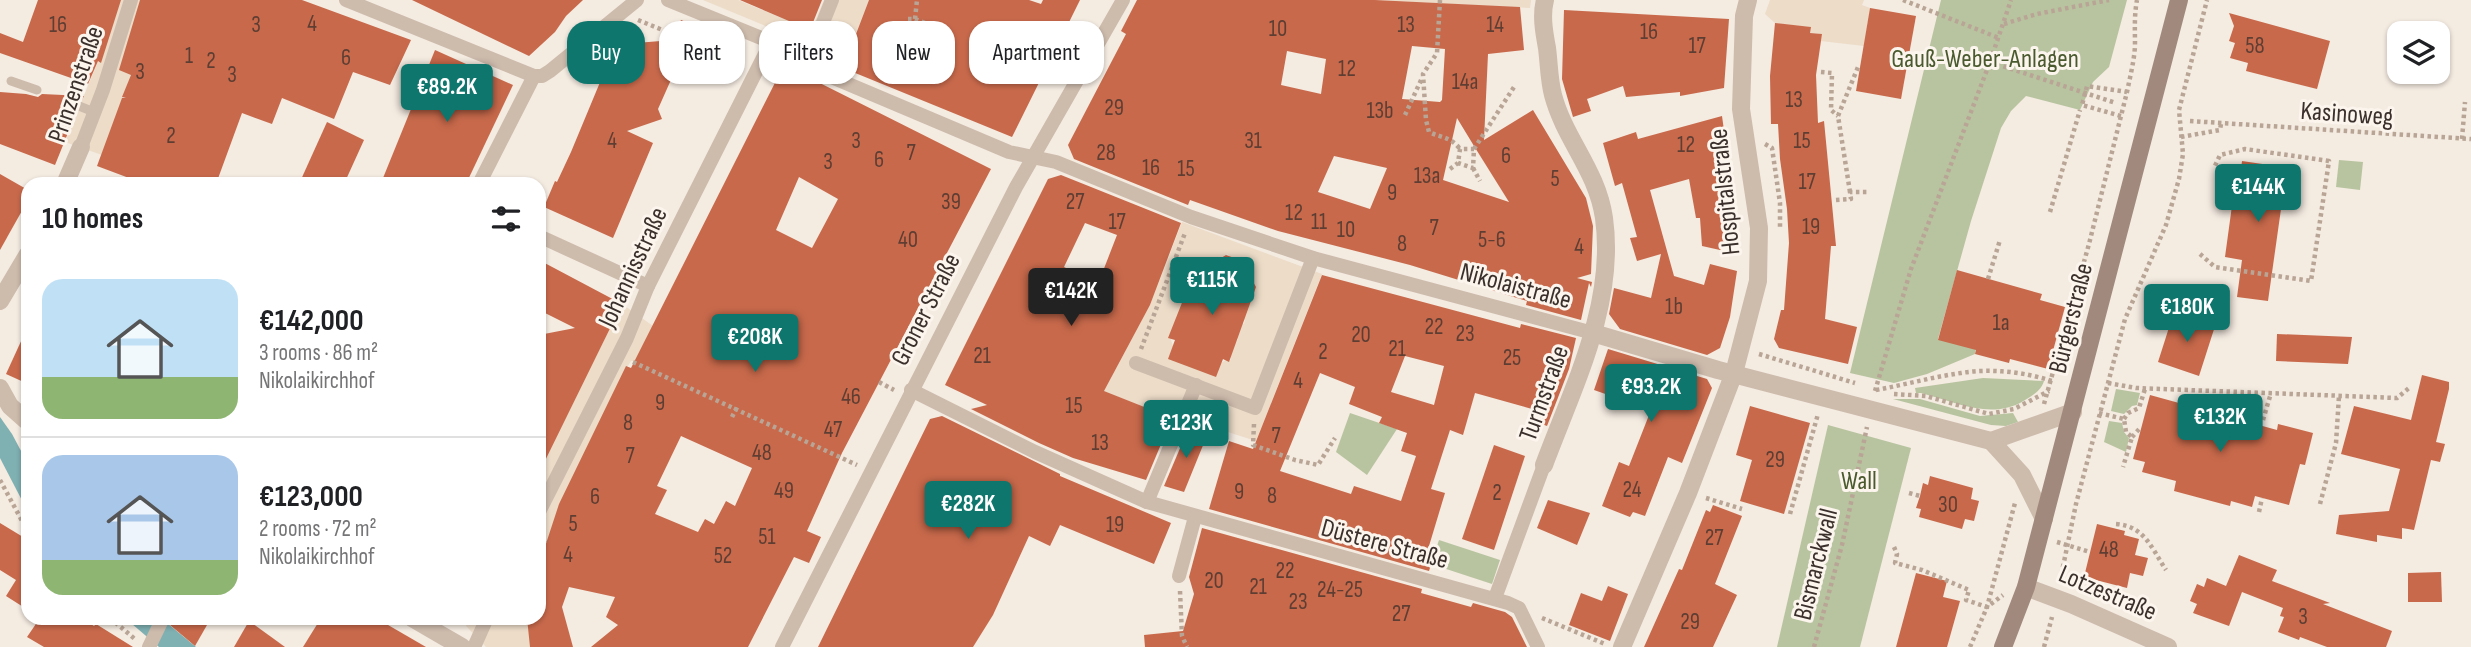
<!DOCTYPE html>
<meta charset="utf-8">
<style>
body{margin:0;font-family:"Sofia Sans Condensed",sans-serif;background:#f6f6f6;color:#202124;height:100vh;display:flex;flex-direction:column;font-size:26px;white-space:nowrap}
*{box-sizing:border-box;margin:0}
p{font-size:23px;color:#757577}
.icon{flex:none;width:38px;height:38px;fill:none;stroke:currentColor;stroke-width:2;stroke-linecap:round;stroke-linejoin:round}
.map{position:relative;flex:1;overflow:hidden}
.drawer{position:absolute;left:21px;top:177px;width:525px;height:448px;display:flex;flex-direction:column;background:#fff;border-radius:21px;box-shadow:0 2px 5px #0004}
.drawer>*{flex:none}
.top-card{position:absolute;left:567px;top:21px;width:665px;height:63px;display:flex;gap:14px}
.tools{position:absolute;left:2387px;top:21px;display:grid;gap:14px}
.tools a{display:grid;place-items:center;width:63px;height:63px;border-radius:14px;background:#fff;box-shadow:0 2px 5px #0004;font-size:35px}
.price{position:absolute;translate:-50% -60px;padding:0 16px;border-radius:7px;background:#0f766e;color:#fff;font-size:23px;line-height:46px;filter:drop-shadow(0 2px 4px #0008)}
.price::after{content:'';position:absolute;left:50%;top:42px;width:21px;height:16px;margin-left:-10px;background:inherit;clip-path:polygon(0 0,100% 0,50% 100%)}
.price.on{background:#222;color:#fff}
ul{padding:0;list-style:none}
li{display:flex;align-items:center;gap:21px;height:175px;padding:0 21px}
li+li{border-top:2px solid #e0e0e0}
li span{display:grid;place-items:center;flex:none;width:196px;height:140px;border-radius:21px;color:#555}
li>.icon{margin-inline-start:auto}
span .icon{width:84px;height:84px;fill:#fffc;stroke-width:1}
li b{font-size:30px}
h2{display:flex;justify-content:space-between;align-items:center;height:84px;padding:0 21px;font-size:30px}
.chip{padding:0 24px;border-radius:21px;background:#fff;box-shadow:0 2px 5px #0004;font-size:24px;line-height:63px}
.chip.on{background:#0f766e;color:#fff}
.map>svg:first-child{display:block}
</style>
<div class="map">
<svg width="2471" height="647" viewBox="0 0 2471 647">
<rect width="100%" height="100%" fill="#f4ebe1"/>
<g fill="#b8c4a0">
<polygon points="1941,0 2127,0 2109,67 2093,82 2080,110 2026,96 2011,111 2001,128 1971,221 1938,339 1976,348 1975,354 1927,374 1894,383 1850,373"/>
<polygon points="2339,160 2363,162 2360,190 2336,187"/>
<path d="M1983,378L2044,381C2041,391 2033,395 2025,400C1993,421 1955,402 1921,393H1916L1915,388Z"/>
<polygon points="2116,389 2140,393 2137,405 2132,406 2124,414 2111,411"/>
<polygon points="1893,399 1920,399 1980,416 2013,413 2018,422 2006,426 1991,425"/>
<polygon points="1350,413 1397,429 1367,475 1336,452"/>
<polygon points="2109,421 2122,423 2124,432 2129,438 2126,452 2104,442"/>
<polygon points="1828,425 1911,448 1860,647 1777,647"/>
<polygon points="1439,540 1500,560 1492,584 1431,564"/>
</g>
<g fill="#ecdcc8" fill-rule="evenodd">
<polygon points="116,0 147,0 131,75 102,155 65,142 101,54"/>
<polygon points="703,0 738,0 811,30 824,0 869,0 843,66 804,42"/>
<polygon points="1378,0 1531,0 1530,8"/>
<polygon points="1770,0 1864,0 1862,5 1870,8 1864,46 1821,41 1822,34 1810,33 1810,27 1775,23 1765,14"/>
<path d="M1182,222L1322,274L1256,441L1190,420L1173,419L1104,391L1150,305ZM1228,254L1229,258L1240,260L1246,271L1245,276L1255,290L1241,318L1245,320L1244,324L1240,323L1234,337L1238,339L1236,342L1227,357L1231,358L1230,361L1226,360L1221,363L1173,346L1171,340L1183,300L1184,297L1187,298L1194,282L1192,279L1195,278L1198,281L1211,273L1215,263L1214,261Z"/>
<polygon points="622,304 653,326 637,361 631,361 627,367 539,565 539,472"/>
<polygon points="470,618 527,618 535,647 486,647 466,626"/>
</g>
<g fill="#7fb0b2">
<polygon points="0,417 12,434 28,464 28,512 0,458"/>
<polygon points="125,618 161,618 196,647 159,647"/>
</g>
<g fill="#c8694b" fill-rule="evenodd">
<polygon points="38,0 121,0 101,63 98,61 88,84 0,53 0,33 23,42"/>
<polygon points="140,0 302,0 411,40 390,85 353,72 334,119 282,98 272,124 242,113 216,184 145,184 97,166 122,98 126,98 122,97 131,75 119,70"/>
<polygon points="412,0 583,0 566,16 555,32 529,56"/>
<polygon points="740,0 822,0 810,30"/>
<polygon points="869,0 1029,0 1041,4 1043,0 1080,0 1012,137 843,68"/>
<path d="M1137,0H1375L1520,7L1524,50L1488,54L1484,140L1533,110L1586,198L1593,226L1591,274L1577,278L1592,282L1591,287L1589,283L1581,320L1526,305L1527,301L1410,265L1278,231L1190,200L1188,205L1074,159L1068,145L1126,34L1121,31ZM1412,46L1445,49L1442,100L1440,102L1402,99ZM1287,51L1326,59L1321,94L1281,85ZM1457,118L1474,146L1509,202L1443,180ZM1334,156L1387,168L1370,209L1318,192Z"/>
<polygon points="1870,8 1916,16 1901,99 1856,91"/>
<polygon points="1564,10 1729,19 1724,88 1680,96 1680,92 1626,97 1623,86 1587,99 1591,111 1573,117 1562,79"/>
<polygon points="2229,13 2330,41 2317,89 2246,71 2248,63 2230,58 2235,43 2229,41 2234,26"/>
<polygon points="681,20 739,44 732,61 716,54 711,56 673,40"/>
<polygon points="1775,23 1811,27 1810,33 1822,34 1816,75 1818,123 1824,121 1836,246 1831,246 1825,319 1857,327 1848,364 1779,348 1774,339 1781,310 1784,310 1789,243 1787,209 1780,159 1778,124 1771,124 1770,76"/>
<polygon points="673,40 674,73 658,109 662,119 627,131 653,143 613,238 544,207 555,181 557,182 571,152 608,63 611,64 636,43"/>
<polygon points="435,50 513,85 466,184 394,184 383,178"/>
<path d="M784,65L991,169L842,453L807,531L821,537L809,563L794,557L748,647H591L618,625L606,617L615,597L569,587L562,607L573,647H530L527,618H539V565L559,504L626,366L631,368ZM799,177L838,199L812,248L776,230ZM681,436L752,468L735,506L726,501L714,524L705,519L698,532L655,514L667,490L657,486Z"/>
<polygon points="0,92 26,94 38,97 42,94 84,96 82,100 77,99 73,103 72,108 76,113 55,165 0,144"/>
<polygon points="1722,116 1727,152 1718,154 1733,240 1720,250 1702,246 1700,218 1696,218 1689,179 1650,190 1674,276 1704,285 1710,264 1737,271 1730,317 1720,348 1707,355 1620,329 1609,314 1614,288 1651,298 1661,254 1637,261 1630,238 1637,237 1622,183 1615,186 1603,143 1636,132 1638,139"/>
<polygon points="327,122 364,140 344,184 299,184"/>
<polygon points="2242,161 2297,169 2292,203 2282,202 2268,301 2237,297 2242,260 2225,257 2234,191 2238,192"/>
<polygon points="0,174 28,190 28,200 0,250"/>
<path d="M1061,175L1181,223L1150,305L1104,391L1172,418L1146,480L1073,458L1039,443L971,409L987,405L945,385L1048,179ZM1085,223L1117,235L1098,284L1064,267Z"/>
<polygon points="1226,255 1240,260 1245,266 1246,276 1251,278 1256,287 1229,362 1223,359 1216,377 1168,359 1175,340 1168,338 1191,280 1217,267 1214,262"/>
<polygon points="539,260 622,304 539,473 539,335 575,328 539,310"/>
<polygon points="1957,270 2042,294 2040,300 2065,307 2048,369 2010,359 2009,363 1975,354 1976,350 1938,340"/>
<path d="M1322,275L1520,328L1521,324L1576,338L1569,369L1547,426L1528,419L1532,409L1475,393L1463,435L1450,430L1431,489L1445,493L1429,546L1436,549L1429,571L1209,509L1229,441L1253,449ZM1405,356L1444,366L1434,405L1391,392ZM1320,373L1355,387L1349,404L1382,417L1379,423L1407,433L1401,451L1416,456L1401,501L1354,486L1351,494L1280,471Z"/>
<polygon points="2173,315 2192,321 2194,316 2216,323 2199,376 2158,362"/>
<polygon points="28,326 28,384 6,374"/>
<polygon points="2277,334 2352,337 2348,364 2276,361"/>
<polygon points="1608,349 1707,379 1712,388 1682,463 1668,457 1645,516 1633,512 1630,517 1602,506 1619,462 1629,466 1651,410 1594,390"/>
<polygon points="2422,375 2449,382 2449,389 2436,442 2445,444 2440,462 2431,460 2414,530 2402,528 2402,539 2377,535 2377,542 2336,534 2339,515 2389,511 2400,469 2341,454 2354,406 2411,420"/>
<polygon points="2150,395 2277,430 2278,424 2313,433 2305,465 2300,464 2289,505 2255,496 2252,507 2231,501 2230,506 2174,491 2176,481 2142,472 2145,462 2133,459"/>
<polygon points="1750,406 1810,423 1784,514 1740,501 1752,460 1736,455"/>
<polygon points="942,416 1060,474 1060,476 1171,523 1154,564 1060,525 1050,546 1029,536 993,615 973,647 818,647 930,419"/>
<polygon points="1189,427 1208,433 1184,492 1164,486"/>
<polygon points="1494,445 1525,456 1494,550 1462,539"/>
<polygon points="1930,476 1973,488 1971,499 1979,501 1974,521 1965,519 1962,529 1919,517 1921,509 1916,508 1920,496 1923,483 1928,485"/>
<polygon points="1548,500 1590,513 1577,545 1537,528"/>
<polygon points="1713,505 1742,516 1715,584 1737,595 1713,647 1644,647 1679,569 1682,570 1706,510 1710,512"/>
<polygon points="0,523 28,540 28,610 6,596 16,580 0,570"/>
<polygon points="2097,524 2125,531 2124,535 2139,539 2135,555 2148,558 2143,576 2130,573 2127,588 2084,577"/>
<polygon points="1202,528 1422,589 1421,593 1471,607 1473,603 1505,612 1512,617 1527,647 1145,647 1144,635 1183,631 1194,594 1189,577"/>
<polygon points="2239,555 2277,570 2272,581 2330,603 2323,604 2392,631 2386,647 2327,647 2300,637 2299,640 2278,632 2284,617 2280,616 2283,608 2242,592 2229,626 2193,613 2197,604 2190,601 2197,584 2204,587 2207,578 2226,586"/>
<polygon points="2441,572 2442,602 2408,602 2408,573"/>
<polygon points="1916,573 1947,581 1943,597 1960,601 1947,647 1896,647"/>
<polygon points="1608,586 1628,594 1610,641 1569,625 1581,593 1602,601"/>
<polygon points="40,618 82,618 94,626 96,624 133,647 44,647 27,637"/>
<polygon points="173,618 211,618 195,646 170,625"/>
<polygon points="321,618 376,618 426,647 303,647"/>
<polygon points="249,621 285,647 234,647"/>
</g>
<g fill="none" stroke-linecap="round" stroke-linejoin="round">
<g stroke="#b9a596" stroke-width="4.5" stroke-dasharray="3.5 3.5" stroke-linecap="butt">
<path d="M1440,0L1437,53L1423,74L1426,120L1429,132C1442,138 1451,137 1460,149"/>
<polyline points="1903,0 1999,38"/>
<polyline points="908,19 915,19 941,29 939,33"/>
<polyline points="915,19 917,0"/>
<polyline points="638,20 692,42"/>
<polyline points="2004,24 2037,14 2109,0"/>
<polyline points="716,52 743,63"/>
<polyline points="1990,62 2116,103"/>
<polyline points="1821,72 1832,73 1831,110 1838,116"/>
<polyline points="1405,115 1422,78"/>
<polyline points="2121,116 2082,105 2087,86 2127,92"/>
<polyline points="2190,121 2471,139"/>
<polyline points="2181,137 2220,130 2221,124"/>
<polyline points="2462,139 2465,102"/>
<polyline points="1765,144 1772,148 1780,203 1780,228"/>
<polyline points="1474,149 1514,87"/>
<polyline points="1473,168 1480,181"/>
<polyline points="1450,169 1458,163 1460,149 1474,149 1473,168 1458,163"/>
<polyline points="1850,192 1838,116 1858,67"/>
<polyline points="1836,200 1851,199 1850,192 1869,192"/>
<polyline points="2050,212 2080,110"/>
<polyline points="2200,254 2215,267 2311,281 2329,161 2245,149 2220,155 2214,168"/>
<polyline points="1988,279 2000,240"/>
<polyline points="1141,349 1185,233"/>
<polyline points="1759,354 1855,383"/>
<polyline points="633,362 857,465"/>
<polyline points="879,382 894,390"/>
<polyline points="2108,383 2136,388 2397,398 2409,388"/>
<path d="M1876,390C1904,385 1932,377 1961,373C1991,368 2024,372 2052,381"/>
<polyline points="1875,391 1911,269 1990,62 2011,0"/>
<polyline points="1894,394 1926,396 1989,414 2014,409 2049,391"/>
<path d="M2044,404L2089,244L2127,92C2130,77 2134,62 2135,46C2135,30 2134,16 2137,0"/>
<polyline points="2099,413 2124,419 2126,432 2132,437 2123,467"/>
<polyline points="732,417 737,407"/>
<polyline points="2124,419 2128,413 2139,408 2145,389"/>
<polyline points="2263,420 2271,393"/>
<polyline points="1254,424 1253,445 1295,460 1318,465 1335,438"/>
<polyline points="2132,437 2141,427"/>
<polyline points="0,480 28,532"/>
<polyline points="1909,493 1920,496"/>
<polyline points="1706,498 1742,509"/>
<polyline points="2320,504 2336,443 2339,396"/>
<polyline points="2259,512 2262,498"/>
<polyline points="1790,514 1818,414"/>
<path d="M2116,524C2145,526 2152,549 2166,570"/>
<polyline points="539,540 546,543"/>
<polyline points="2057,542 2090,552"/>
<polyline points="1894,547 1897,554 1895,563 1922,570 1969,590 1966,600 1987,607 2003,595"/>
<polyline points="2060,581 2076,504 2125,319 2166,225 2179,179 2183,154 2179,110 2207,0"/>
<polyline points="1180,591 1182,636 1187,647"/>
<polyline points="110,618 136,640"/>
<polyline points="1542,618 1605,644"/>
<polyline points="1814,647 1842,545 1867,427"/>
<polyline points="1970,647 1987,607 2015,503"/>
<polyline points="2044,647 2052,617"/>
</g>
<g stroke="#cdbbac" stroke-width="9">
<polyline points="11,81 37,90"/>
<polyline points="79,106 94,112"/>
</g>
<g stroke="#cdbbac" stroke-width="14">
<polyline points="346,0 534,76 542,76 550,71 637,0"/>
<polyline points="668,0 771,42 808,60 834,78 1009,152 1056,162 1191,217 1313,258 1593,333"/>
<polyline points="808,60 832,0"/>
<polyline points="81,147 103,90 131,0"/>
<polyline points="479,184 534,76"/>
<polyline points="539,236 648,286"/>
<polyline points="1136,363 1255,408 1313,258"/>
<polyline points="911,390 1035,452 1147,502 1508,603 1519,608 1538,647"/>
<polyline points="1147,502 1196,385"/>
<polyline points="539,512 627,338 648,286 771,42"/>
<polyline points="1179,576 1195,517"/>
<polyline points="1495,598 1544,465"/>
<polyline points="149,647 163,618"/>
<polyline points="474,647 487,618"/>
<polyline points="782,647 1016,187 1123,0"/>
</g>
<g stroke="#cdbbac" stroke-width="18">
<polyline points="65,184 81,147"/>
<polyline points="0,301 28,254"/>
<polyline points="1593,333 1718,370 1991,441 2073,412"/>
<polyline points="0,388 10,406 28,422"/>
<polyline points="1991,441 2022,475 2044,519"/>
<path d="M1544,465C1573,387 1616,304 1604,218C1597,170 1565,140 1553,95C1549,80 1549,63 1547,48C1544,32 1541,15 1545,0"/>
<polyline points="2026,587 2071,604 2168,647"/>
<polyline points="412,618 462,647"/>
<polyline points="1622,647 1688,493 1734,373 1758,281 1759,228 1741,109 1744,16 1748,0"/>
</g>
<polyline stroke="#a18a7d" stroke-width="18" points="2003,647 2026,587 2179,0"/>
</g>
<g text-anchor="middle" stroke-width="6" stroke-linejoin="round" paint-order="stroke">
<g font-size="23" fill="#5e3e33">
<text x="312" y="31">4</text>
<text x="58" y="32">16</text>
<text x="256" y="32">3</text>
<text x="1406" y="32">13</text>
<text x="1495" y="32">14</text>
<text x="1278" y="36">10</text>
<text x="1649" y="39">16</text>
<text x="1697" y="53">17</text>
<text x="2255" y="53">58</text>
<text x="189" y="63">1</text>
<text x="346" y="65">6</text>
<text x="211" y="68">2</text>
<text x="1347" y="76">12</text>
<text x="140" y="79">3</text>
<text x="232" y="82">3</text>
<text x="1465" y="89">14a</text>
<text x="1794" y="107">13</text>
<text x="1114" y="115">29</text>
<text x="1380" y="118">13b</text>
<text x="171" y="143">2</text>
<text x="612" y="148">4</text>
<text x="856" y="148">3</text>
<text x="1253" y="148">31</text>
<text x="1802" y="148">15</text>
<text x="1686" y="152">12</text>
<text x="911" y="160">7</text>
<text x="1106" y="160">28</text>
<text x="1506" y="163">6</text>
<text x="879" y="167">6</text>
<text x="828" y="169">3</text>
<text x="1151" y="175">16</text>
<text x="1186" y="176">15</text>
<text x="1427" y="183">13a</text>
<text x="1555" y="186">5</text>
<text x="1807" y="189">17</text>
<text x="1392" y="200">9</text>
<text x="951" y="209">39</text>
<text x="1075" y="209">27</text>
<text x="1294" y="220">12</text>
<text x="1117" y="229">17</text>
<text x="1319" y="229">11</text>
<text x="1811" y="234">19</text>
<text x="1434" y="235">7</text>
<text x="1346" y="237">10</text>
<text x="908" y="247">40</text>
<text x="1492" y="247">5-6</text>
<text x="1402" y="251">8</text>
<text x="1579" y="254">4</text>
<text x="1674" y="314">1b</text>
<text x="2001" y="330">1a</text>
<text x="1434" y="334">22</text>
<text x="1465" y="341">23</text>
<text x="1361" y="342">20</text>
<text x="1397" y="356">21</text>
<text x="1323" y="359">2</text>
<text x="982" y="363">21</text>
<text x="1512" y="365">25</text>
<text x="1298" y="388">4</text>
<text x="851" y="404">46</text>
<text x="660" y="410">9</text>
<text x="1074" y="413">15</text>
<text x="628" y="430">8</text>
<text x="833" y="437">47</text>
<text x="1276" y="443">7</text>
<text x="1100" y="450">13</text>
<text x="762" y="460">48</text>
<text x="630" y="463">7</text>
<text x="1775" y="467">29</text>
<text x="1632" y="497">24</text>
<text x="784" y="498">49</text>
<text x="1239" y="499">9</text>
<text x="1497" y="500">2</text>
<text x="1272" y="503">8</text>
<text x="595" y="504">6</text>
<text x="1948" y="512">30</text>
<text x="573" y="531">5</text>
<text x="1115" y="532">19</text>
<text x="767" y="544">51</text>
<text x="1714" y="545">27</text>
<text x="2109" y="557">48</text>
<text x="568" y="562">4</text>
<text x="723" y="563">52</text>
<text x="1285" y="578">22</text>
<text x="1214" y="588">20</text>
<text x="1258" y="594">21</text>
<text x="1340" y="597">24-25</text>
<text x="1298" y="609">23</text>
<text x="1401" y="621">27</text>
<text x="2303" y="624">3</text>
<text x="1690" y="629">29</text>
</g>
<g font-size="26" fill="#4a5a2e" stroke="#fbf5ee">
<text x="1985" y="67">Gauß-Weber-Anlagen</text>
<text x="1859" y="489">Wall</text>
</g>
<g font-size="26" fill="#3b302b" stroke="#fbf5ee">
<text transform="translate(75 84) rotate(-71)" y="9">Prinzenstraße</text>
<text transform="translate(2347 113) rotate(4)" y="9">Kasinoweg</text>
<text transform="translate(1724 192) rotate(-96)" y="9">Hospitalstraße</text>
<text transform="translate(632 267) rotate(-65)" y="9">Johannisstraße</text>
<text transform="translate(1516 285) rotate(15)" y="9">Nikolaistraße</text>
<text transform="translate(925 309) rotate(-63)" y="9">Groner Straße</text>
<text transform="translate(2070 318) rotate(-76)" y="9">Bürgerstraße</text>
<text transform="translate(1543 393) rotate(-70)" y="9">Turmstraße</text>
<text transform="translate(1385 543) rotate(15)" y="9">Düstere Straße</text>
<text transform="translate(1815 564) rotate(-76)" y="9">Bismarckwall</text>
<text transform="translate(2108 592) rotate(23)" y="9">Lotzestraße</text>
</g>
</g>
</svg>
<div class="tools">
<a><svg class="icon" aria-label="layers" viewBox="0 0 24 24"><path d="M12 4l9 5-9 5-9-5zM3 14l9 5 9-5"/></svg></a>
</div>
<b class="price" style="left:447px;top:124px">€89.2K</b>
<b class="price" style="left:2258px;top:224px">€144K</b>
<b class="price" style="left:1212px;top:317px">€115K</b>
<b class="price on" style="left:1071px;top:328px">€142K</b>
<b class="price" style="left:2187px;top:344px">€180K</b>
<b class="price" style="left:755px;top:374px">€208K</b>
<b class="price" style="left:1651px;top:424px">€93.2K</b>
<b class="price" style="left:2220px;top:454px">€132K</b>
<b class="price" style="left:1186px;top:460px">€123K</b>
<b class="price" style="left:968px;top:541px">€282K</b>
<div class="top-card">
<a class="chip on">Buy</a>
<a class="chip">Rent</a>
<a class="chip">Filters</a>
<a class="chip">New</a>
<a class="chip">Apartment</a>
</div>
<section class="drawer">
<h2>10 homes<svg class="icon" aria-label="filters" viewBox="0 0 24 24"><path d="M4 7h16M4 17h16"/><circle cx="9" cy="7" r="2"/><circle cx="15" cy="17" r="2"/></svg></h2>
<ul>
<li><span style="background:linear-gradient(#bfe0f5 70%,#8fb573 0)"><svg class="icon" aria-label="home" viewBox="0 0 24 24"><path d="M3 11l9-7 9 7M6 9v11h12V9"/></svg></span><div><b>€142,000</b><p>3 rooms · 86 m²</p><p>Nikolaikirchhof</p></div></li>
<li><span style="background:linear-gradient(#a9c7e8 75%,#8fb573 0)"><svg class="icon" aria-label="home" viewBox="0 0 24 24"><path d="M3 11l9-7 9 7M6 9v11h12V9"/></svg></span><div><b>€123,000</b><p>2 rooms · 72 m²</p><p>Nikolaikirchhof</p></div></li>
</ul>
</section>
</div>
